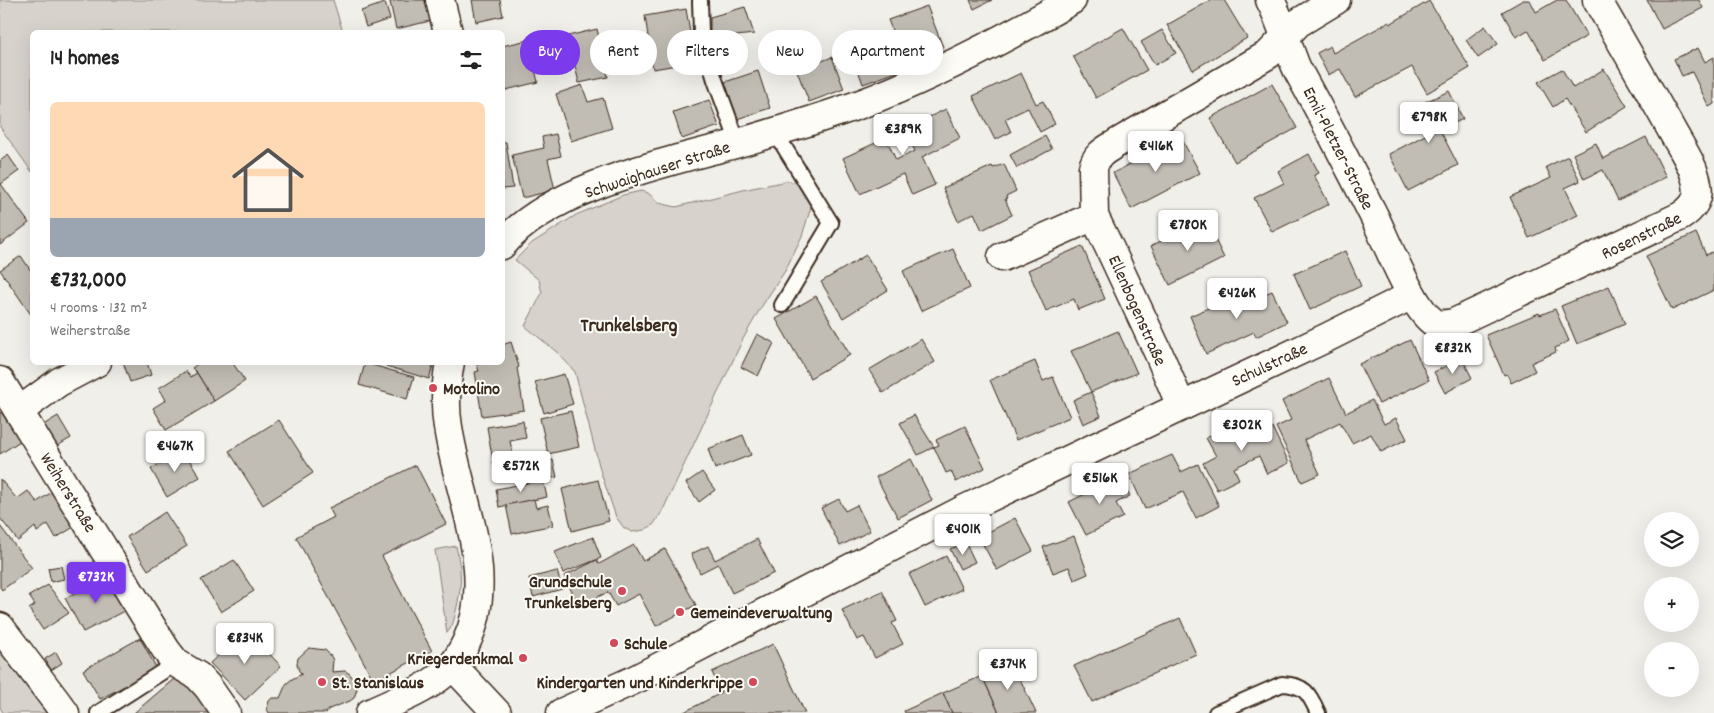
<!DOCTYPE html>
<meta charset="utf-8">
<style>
body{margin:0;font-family:Dekko,sans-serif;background:#f6f6f6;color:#222;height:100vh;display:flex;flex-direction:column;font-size:19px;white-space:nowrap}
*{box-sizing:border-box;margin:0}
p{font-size:16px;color:#767676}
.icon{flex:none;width:28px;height:28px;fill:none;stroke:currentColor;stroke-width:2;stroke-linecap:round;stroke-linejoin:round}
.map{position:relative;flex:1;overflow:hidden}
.sheet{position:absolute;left:30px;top:30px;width:475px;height:335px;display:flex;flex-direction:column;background:#fff;border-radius:8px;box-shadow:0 5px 20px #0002}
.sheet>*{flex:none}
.top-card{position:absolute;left:520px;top:30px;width:475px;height:45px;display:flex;gap:10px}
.controls{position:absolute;left:1644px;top:512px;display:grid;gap:10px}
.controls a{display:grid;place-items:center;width:55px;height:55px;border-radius:50%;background:#fff;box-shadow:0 5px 20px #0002;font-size:25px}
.price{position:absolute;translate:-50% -42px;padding:0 11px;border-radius:5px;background:#fff;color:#222;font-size:16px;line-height:32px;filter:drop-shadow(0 1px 2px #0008)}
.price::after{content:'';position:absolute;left:50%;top:30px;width:15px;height:11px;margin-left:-8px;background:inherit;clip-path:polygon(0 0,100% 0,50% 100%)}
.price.active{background:#7c3aed;color:#fff}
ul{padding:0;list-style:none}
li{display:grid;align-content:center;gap:10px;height:265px;padding:0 20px}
li span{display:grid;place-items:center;height:155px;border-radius:8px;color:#555}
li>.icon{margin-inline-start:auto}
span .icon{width:90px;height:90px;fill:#fffc;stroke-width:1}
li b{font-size:21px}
h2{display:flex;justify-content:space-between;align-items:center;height:60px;padding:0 20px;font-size:21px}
.chip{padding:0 18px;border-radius:22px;background:#fff;box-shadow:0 5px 20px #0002;font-size:18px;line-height:45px}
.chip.active{background:#7c3aed;color:#fff}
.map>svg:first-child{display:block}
</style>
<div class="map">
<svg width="1714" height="713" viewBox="0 0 1714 713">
<rect width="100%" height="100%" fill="#f1efea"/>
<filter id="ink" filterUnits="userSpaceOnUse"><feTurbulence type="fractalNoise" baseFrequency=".02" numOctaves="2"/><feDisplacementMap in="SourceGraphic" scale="10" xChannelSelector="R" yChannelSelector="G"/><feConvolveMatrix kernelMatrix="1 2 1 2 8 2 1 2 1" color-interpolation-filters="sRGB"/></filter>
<g filter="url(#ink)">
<g fill="#d7d2cc" stroke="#897e75">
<polygon points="0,0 333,0 343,32 32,32 32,172 0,127"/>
<polygon points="788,181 800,184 807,194 811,207 802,236 785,271 760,309 743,339 662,512 653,525 644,530 632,532 624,528 616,517 601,473 575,372 559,354 525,326 542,293 539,280 515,260 532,243 576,215 623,195 641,191 648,193 659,203 676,207 747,189"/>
<path d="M456,546C462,572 462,586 456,611C454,620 453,626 447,633L435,550Z"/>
<polygon points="0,644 52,713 3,713 0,707"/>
</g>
<g fill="#c1bcb4" stroke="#3b2a1e">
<polygon points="397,0 426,0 430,21 396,29 390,2"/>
<polygon points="472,0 500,0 503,16 476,22"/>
<polygon points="970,0 992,0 974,9"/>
<polygon points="1211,0 1224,0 1247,38 1193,70 1167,25"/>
<polygon points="1523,0 1530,0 1536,12 1557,0 1566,0 1587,36 1545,60 1528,30 1516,37 1502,12"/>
<polygon points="1647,0 1699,0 1703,8 1662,29"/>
<polygon points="1429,1 1470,68 1427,93 1412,67 1355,97 1340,69 1328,75 1317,53 1330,46 1333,53 1389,22 1390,24"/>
<polygon points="385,3 390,19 366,27 361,11"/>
<polygon points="927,6 945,52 911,65 902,43 898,45 888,20"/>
<polygon points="745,7 754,34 710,39 710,17"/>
<polygon points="686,9 695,62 653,69 645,16"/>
<polygon points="1485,26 1498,44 1478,58 1466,40"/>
<polygon points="1123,28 1147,70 1096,98 1073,56"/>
<polygon points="597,29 608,77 579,83 568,36"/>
<polygon points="1162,30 1176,53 1155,65 1141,42"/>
<polygon points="885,32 899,71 863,84 849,45"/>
<polygon points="528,40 538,82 502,91 502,46"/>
<polygon points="1698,48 1705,62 1714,57 1714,104 1709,107 1692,72 1682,76 1674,59"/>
<polygon points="832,57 844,89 809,102 797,71"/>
<polygon points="1562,69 1573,88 1604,69 1627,106 1586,132 1565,99 1553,107 1538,82"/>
<polygon points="758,71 770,108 737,119 725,82"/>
<polygon points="1021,73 1036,104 1043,101 1055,124 1040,132 1028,108 1005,119 1011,132 995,140 973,96"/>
<polygon points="1272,84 1297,128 1235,162 1210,118"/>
<polygon points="582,85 588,102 603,98 612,128 571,141 556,94"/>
<polygon points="1449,91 1463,119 1440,130 1458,165 1408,191 1389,154 1427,134 1414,107"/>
<polygon points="709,100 719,126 682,139 673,112"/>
<polygon points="946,109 960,138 922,157 935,185 912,195 903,174 860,194 843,158 886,138 896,160 915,151 904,129"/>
<polygon points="556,134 561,156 548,159 555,190 522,198 512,155 544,148 542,137"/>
<polygon points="1045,136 1052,149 1017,168 1010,155"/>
<polygon points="1646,137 1666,177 1618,201 1603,170 1584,179 1573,154 1596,143 1603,159"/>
<polygon points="1181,138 1200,173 1131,209 1113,173"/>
<polygon points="502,142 506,142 513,188 502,189"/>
<polygon points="1309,154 1319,173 1314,175 1329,204 1272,232 1254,198 1284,183 1278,171"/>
<polygon points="8,155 19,171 1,184 29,223 0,245 0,161"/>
<polygon points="1568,156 1580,181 1565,188 1578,215 1529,238 1510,197 1551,178 1546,167"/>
<polygon points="1004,164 1016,191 1006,196 1007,198 1005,199 1012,215 982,230 974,213 958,221 943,188 992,166 993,168"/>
<polygon points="1205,219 1224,258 1170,285 1151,246"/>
<polygon points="1696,233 1706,255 1714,251 1714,290 1672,310 1646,256"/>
<polygon points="1082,246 1105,299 1078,310 1074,299 1046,311 1028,270"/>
<polygon points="953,249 970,288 921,311 903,271"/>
<polygon points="1345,251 1361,286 1310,310 1294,274"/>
<polygon points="866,255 888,290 843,318 821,282"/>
<polygon points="21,256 31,271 32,269 32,316 0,270"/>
<polygon points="1609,286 1625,324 1577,344 1561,306"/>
<polygon points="1247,291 1251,300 1272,291 1287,322 1256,337 1254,332 1206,354 1190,316"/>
<polygon points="816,296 850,355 810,378 776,319"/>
<polygon points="1555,309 1569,341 1555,348 1556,352 1531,363 1535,371 1511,383 1507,374 1504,375 1486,335 1539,313 1540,315"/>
<polygon points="1118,331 1137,373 1091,392 1071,351"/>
<polygon points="757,334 774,343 758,376 741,367"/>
<polygon points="921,339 935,362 883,393 869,370"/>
<polygon points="1410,340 1429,380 1379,404 1359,364"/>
<polygon points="511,342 519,367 517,368 524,410 482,416 475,372 479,371 476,362 502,362 502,345"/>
<polygon points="1462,358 1472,378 1445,393 1434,372"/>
<polygon points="1035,361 1043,381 1053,377 1070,417 1016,440 990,380"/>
<polygon points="123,362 147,362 151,375 130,382"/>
<polygon points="200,362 232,362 245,381 214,401 197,373 192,368"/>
<polygon points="387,362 434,362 429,379 386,366"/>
<polygon points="365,363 414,377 407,399 359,385"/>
<polygon points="186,371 190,377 197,373 214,401 166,430 153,408 166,400 159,388"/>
<polygon points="564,374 573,404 544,413 535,382"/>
<polygon points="1329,378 1346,413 1372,400 1384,424 1396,418 1407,439 1381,452 1371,434 1352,443 1340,422 1304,440 1320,474 1302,482 1276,427 1291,420 1282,401"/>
<polygon points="1091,392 1101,416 1083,424 1073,400"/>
<polygon points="571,411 579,447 548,454 540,418"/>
<polygon points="1,412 20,441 0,454 0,413"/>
<polygon points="914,415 934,447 918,455 900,423"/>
<polygon points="58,416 71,438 52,449 40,427"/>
<polygon points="1247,417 1256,435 1272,427 1289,463 1267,474 1259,456 1234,468 1239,479 1217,490 1203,463 1216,456 1206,438"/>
<polygon points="279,420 313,473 263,505 229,451"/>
<polygon points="523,421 526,438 510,441 515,465 494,468 487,427"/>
<polygon points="965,426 985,468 956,482 951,471 946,473 934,447 939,445 936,440"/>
<polygon points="743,435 751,455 715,469 708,449"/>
<polygon points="183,450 200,477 167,497 151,469"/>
<polygon points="1172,455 1181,472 1198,464 1219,506 1196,518 1183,492 1145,509 1129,474"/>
<polygon points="911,459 932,500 898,518 876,477"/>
<polygon points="553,460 557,477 518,485 514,468"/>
<polygon points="416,465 446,524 382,556 432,651 374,681 296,537 334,517 329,508"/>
<polygon points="702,472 715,490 699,502 686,483"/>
<polygon points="1119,474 1130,496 1116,503 1123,517 1086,535 1069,502 1103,485 1102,483"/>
<polygon points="0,479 17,499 28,491 37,502 56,489 77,525 56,538 48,524 37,532 35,527 18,541 0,518"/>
<polygon points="543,480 547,497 499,507 496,489"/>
<polygon points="598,480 609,521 572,531 562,489"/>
<polygon points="534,499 536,508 548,505 553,525 512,534 506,505"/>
<polygon points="839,499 845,511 857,505 870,531 840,546 821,508"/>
<polygon points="165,512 187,546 148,570 127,537"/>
<polygon points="1015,518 1033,551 997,570 979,537"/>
<polygon points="0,526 32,568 2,590 0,587"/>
<polygon points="1074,536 1088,574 1074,580 1069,567 1053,573 1043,547"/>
<polygon points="593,537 601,558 563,573 555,552"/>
<polygon points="757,539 774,573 732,593 718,564 700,573 691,554 708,546 715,560"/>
<polygon points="966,543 975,562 960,569 950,549"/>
<polygon points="634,545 643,561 665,549 696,605 656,626 639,594 616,606 608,592 579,606 564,576 597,560 599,564"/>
<polygon points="946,556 962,589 925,607 909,574"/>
<polygon points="234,560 254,591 221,612 201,580"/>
<polygon points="61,566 64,579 51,582 48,568"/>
<polygon points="557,571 562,589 533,597 529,578"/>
<polygon points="108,576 126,610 83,632 65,598"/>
<polygon points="48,585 69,613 43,630 29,609 35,605 29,596"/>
<polygon points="882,591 897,621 892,623 903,644 875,658 864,637 857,640 842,610"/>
<polygon points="1180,618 1196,654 1092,702 1074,666"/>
<polygon points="246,630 281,666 245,700 210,663"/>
<polygon points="140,638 157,669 100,699 83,670"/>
<polygon points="773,644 805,713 682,713 721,693 712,672"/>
<polygon points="309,648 325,650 330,655 333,660 332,672 345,671 350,674 354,680 357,689 354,698 350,701 329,709 326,713 269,713 267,709 269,701 272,698 280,698 286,684 292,679 302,674 299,671 297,664 298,658"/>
<polygon points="56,652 62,663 51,670 45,659"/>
<polygon points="1012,662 1036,713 999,713 982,676"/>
<polygon points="182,672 217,713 134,713"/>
<polygon points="982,676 999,713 952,713 943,693"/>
<polygon points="943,693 952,713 905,713 904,711"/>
</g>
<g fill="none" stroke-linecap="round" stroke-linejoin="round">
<g stroke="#3b2a1e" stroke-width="18">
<g id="lane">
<polyline points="700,1 701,32 715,80 738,143"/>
<polyline points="775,132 831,223 782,305"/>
<polyline points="98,713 176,663"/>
<path d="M1216,713L1282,684C1305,685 1309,693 1318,713"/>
</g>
</g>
<g stroke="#3b2a1e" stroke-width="31">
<g id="street">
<polyline points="440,0 448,32"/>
<path d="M1270,0C1282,22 1287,46 1297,69C1324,118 1350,168 1375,218C1387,243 1412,306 1432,321C1438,326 1447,324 1454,323L1681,216C1693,208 1700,199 1697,184C1694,165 1680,146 1671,129C1647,86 1622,43 1597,0"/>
<polyline points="1002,257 1094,216"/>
<polyline points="0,381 166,650 176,663 198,676 208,687 226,713"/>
<path d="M1181,406L1158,352L1110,249L1094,216L1093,168C1096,154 1106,150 1117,143L1269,54L1298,23L1336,0"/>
<polyline points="19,411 59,382 97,362"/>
<polyline points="0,627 65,713"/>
<polyline points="452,665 497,713"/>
<polyline points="561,713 636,679 963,510 1326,338 1412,295"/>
</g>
</g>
<g stroke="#3b2a1e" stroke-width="31">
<g id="secondary">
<path d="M502,245C550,187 665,163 735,144C776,132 818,119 858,105C933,77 1003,40 1072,0"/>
<path d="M370,713C398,700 430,689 452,666C458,659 462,651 466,643C499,574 458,497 448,427C444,405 446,384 450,362"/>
</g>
</g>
<use href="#lane" stroke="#fdfcf7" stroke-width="14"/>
<use href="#street" stroke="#fdfcf7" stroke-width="28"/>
<use href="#secondary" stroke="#fdfcf7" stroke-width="28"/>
</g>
</g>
<g fill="#d1495b" stroke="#fdfcf7" stroke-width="2">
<circle cx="433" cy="388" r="5"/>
<circle cx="622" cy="591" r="5"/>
<circle cx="680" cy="612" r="5"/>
<circle cx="614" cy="643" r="5"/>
<circle cx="523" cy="658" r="5"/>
<circle cx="322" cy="682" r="5"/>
<circle cx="753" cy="682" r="5"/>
</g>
<g text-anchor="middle" stroke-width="4" stroke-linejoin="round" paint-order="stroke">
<g font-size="18" fill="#3b2a1e" stroke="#fdfcf7">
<text transform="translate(1339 148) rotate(63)" y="6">Emil-Pletzer-Straße</text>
<text transform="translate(657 169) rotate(-18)" y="6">Schwaighauser Straße</text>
<text transform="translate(1641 235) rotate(-26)" y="6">Rosenstraße</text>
<text transform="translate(1138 310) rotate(66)" y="6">Ellenbogenstraße</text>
<text transform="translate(1269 364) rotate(-25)" y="6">Schulstraße</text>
<text transform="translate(69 492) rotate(58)" y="6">Weiherstraße</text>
</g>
<g font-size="18" font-weight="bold" fill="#3b2a1e" stroke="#fdfcf7" text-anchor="start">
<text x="443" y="394">Motolino</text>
<text x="612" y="587" text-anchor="end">Grundschule<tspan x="612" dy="21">Trunkelsberg</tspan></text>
<text x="690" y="618">Gemeindeverwaltung</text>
<text x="624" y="649">Schule</text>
<text x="513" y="664" text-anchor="end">Kriegerdenkmal</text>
<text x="332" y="688">St. Stanislaus</text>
<text x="743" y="688" text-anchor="end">Kindergarten und Kinderkrippe</text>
</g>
<g font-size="20" font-weight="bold" fill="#3b2a1e" stroke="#fdfcf7">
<text x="629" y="331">Trunkelsberg</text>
</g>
</g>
</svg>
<div class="controls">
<a><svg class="icon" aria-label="layers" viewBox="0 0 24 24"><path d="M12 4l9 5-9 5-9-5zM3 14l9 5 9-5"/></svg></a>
<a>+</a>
<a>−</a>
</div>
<b class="price" style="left:1429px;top:144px">€798K</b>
<b class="price" style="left:903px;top:156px">€389K</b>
<b class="price" style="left:1156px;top:173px">€416K</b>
<b class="price" style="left:1188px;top:252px">€780K</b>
<b class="price" style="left:1237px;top:320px">€426K</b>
<b class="price" style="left:1453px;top:375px">€832K</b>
<b class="price" style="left:1242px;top:452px">€302K</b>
<b class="price" style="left:175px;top:473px">€467K</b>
<b class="price" style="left:521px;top:493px">€572K</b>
<b class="price" style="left:1100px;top:505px">€516K</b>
<b class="price" style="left:963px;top:556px">€401K</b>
<b class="price active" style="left:96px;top:604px">€732K</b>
<b class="price" style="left:245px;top:665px">€834K</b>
<b class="price" style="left:1008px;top:691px">€374K</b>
<div class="top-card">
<a class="chip active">Buy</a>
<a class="chip">Rent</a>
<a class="chip">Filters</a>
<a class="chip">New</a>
<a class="chip">Apartment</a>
</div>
<section class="sheet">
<h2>14 homes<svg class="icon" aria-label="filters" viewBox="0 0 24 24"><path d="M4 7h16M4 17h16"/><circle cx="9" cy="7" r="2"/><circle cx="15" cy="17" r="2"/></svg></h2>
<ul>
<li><span style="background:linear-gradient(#ffd9b3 75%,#9aa5b1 0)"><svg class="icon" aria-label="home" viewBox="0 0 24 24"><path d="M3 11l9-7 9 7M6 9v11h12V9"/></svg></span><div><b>€732,000</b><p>4 rooms · 132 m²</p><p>Weiherstraße</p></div></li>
</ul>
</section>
</div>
